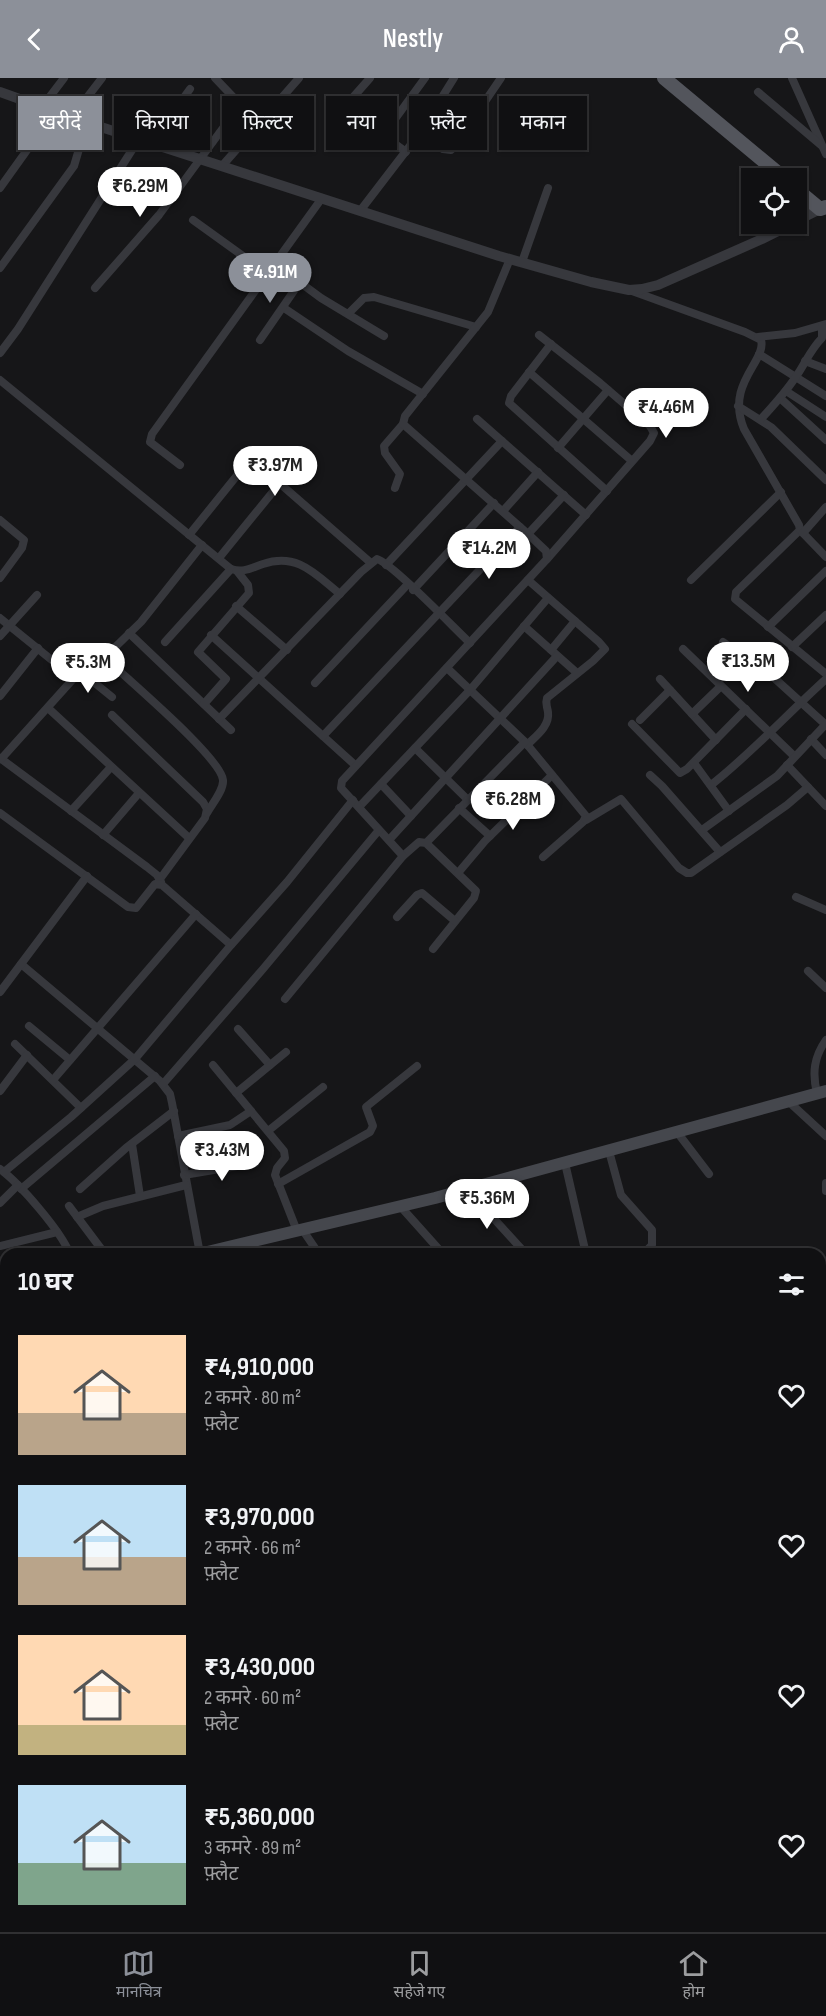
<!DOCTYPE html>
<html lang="hi">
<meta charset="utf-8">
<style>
body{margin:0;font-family:"Sofia Sans Condensed","Noto Sans Devanagari",sans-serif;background:#19191b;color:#f1f3f6;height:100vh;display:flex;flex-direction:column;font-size:22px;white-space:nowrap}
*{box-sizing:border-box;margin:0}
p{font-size:20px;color:#9c9d9f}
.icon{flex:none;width:33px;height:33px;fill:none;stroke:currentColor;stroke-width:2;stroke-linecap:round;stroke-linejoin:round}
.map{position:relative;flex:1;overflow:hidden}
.panel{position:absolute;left:0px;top:1170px;width:826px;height:684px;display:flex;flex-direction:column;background:#101012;border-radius:18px 18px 0 0;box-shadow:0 2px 4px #0004,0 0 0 2px #303032}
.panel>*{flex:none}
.guide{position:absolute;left:18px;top:18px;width:790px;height:54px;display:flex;gap:12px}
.buttons{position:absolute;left:741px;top:90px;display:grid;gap:12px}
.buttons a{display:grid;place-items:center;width:66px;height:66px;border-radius:0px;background:#101012;box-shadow:0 2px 4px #0004,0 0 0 2px #303032;font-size:30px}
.price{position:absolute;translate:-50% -51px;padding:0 14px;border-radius:21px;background:#fff;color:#222;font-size:20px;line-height:39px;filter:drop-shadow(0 2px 3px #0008)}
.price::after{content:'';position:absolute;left:50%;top:36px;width:18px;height:14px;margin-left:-9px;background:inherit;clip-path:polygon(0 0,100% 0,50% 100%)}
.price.selected{background:#8c9099;color:#fff}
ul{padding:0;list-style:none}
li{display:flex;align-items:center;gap:18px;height:150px;padding:0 18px}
li span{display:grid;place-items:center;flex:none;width:168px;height:120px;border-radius:0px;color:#555}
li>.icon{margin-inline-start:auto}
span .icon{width:72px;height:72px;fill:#fffc;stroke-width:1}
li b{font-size:26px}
h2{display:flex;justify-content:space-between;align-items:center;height:72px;padding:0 18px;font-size:26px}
.pill{padding:0 21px;border-radius:0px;background:#101012;box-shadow:0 2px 4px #0004,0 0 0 2px #303032;font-size:21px;line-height:54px}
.pill.selected{background:#8c9099;color:#fff}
header{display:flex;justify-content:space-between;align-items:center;height:78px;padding:0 18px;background:#8c9099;color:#fff;font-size:27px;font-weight:600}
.tabs{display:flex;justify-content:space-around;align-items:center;height:84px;border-top:2px solid #303032;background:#101012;font-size:16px;color:#9c9d9f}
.tabs a{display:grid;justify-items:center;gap:3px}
.tabs .selected{color:#8c9099}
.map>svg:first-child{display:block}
</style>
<header><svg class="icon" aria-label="back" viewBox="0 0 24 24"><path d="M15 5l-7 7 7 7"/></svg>Nestly<svg class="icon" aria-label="person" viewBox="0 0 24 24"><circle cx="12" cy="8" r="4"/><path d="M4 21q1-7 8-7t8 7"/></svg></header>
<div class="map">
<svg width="826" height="1854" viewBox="0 0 826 1854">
<rect width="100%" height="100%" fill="#161618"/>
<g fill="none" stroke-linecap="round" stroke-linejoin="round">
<g stroke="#37383d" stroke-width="8">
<polyline points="792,0 826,76"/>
<polyline points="758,14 822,68"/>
<polyline points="348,25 370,0"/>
<polyline points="42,29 64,0"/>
<polyline points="72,39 102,0"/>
<polyline points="419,56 454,0"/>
<polyline points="151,65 190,11"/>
<polyline points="406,74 387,60 387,52 425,0"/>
<polyline points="222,88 299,0"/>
<polyline points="0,110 55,33"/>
<polyline points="360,133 419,56 443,71 451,72 454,69 501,0"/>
<polyline points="193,142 268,196"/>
<polyline points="522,184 548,110"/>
<polyline points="275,186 321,220 384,258"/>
<polyline points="0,190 74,88 87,44"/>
<polyline points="95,210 159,137 234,35 236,22 215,0"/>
<path d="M632,213L745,254L761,262C767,283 725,305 744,351L799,447L800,452L736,514L735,521L826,596"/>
<polyline points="284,230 348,273 423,316"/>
<polyline points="348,236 364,220 374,219 476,249"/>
<polyline points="539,257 600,305 650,348 654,355 650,363 547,481"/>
<polyline points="758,259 795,255 826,246"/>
<polyline points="260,262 300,204"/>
<polyline points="551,266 511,318 509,325 607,413"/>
<polyline points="0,275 18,251 139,61"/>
<polyline points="759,276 826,318"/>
<polyline points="805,283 826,291"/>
<polyline points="529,294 632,383"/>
<path d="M0,302L231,491C244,495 251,490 263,486C298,474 316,497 340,516"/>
<polyline points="786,313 826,339"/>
<polyline points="780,320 826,362"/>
<polyline points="738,328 771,349 826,402"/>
<polyline points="477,341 586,437"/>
<path d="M761,341C773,328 785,315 795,300C805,286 810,272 822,260V248"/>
<polyline points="558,370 608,312"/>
<polyline points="180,387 150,364 152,356 322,120"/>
<polyline points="395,410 400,396 385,375 384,368 403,346"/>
<polyline points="503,433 538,394"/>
<polyline points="0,442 24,462 22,470 0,500"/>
<polyline points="800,452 826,479"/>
<polyline points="803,455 826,429"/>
<polyline points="528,456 564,417"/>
<polyline points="189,457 243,390 247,385 254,383 371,485"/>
<polyline points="219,480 280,405"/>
<polyline points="386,487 502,363"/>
<polyline points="691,502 781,414"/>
<polyline points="413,512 494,425"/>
<polyline points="236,528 287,572"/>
<polyline points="0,540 74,600"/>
<polyline points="524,548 577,595"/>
<polyline points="768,549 826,493"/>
<polyline points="129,555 231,652"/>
<polyline points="211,557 355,687"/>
<polyline points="0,558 37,517"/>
<polyline points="165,564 231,491"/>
<polyline points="723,564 772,598 826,647"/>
<polyline points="792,569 826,537"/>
<polyline points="683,571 794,678"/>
<polyline points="551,572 575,543"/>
<polyline points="104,580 141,544 202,467"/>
<polyline points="447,590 525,664 586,738 583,744 543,779"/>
<polyline points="80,593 112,619"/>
<polyline points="660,601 716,662"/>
<polyline points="315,605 408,506"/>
<polyline points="0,618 38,570"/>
<polyline points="204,626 226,601 198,574 249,515 248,507 237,493"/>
<polyline points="48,630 189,760"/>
<polyline points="692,636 721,608"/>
<polyline points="112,637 203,724 207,731 205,740 160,801"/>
<path d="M219,641L361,494L377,481C392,485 454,550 470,565"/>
<polyline points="640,642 670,612"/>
<polyline points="632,646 680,695 687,691 746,631"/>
<polyline points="323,658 520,449"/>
<polyline points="811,661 826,677"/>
<path d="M527,667C536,658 550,648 548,634C547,627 545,626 547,620L593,583L605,571L599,564L528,502"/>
<polyline points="415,670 468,722"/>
<polyline points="0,680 147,789 157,797 161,804"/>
<path d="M1,681L92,580L97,576H101C122,597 221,679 223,702C224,712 212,726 207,735"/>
<polyline points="694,685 729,733"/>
<polyline points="787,687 826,728"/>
<polyline points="650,697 662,708 720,774"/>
<polyline points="381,706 411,738"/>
<path d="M711,707C752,675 787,636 826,601"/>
<polyline points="359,729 470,612 548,520"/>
<polyline points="459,730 490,758"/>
<polyline points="71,733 111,689"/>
<polyline points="0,735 128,829 136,830 155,806 162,807 231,867"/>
<polyline points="586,742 621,721 679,790 687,795 691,795 787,727 808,709"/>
<polyline points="702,752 777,698 826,646"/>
<polyline points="103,757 139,715"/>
<polyline points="389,762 557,578"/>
<polyline points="426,765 525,664"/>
<polyline points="403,778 419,764 426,765 476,813 474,820 433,871"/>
<polyline points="458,795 485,763 552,697"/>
<polyline points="796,819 826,832"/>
<polyline points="397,839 417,817 422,815 455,843"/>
<polyline points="21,886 160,1003 170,1016 172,1025 200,1176"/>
<polyline points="808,893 826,910"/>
<polyline points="0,914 87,798"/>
<polyline points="285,921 403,778 341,710 342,703 547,481 546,473 528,456 403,346 405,338 488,234 510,181"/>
<polyline points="29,948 70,982"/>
<polyline points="238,951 270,987"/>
<polyline points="15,966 81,1030"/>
<polyline points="213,987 284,1073 285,1080 277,1090 275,1097 297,1153"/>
<polyline points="53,1002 196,836"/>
<polyline points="163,1006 263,891 379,752"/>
<polyline points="0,1013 27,977"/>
<polyline points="236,1015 286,974"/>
<path d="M817,1015C812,995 814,979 826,962"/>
<polyline points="788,1023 826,1058"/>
<polyline points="268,1053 323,1009"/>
<polyline points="677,1054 709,1096"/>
<polyline points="178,1058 230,1047 251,1033"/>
<polyline points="132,1066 140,1118"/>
<polyline points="609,1073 621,1117 652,1152 652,1167 643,1176"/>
<polyline points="565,1085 586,1176"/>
<path d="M0,1091C21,1107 60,1152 70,1176"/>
<polyline points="4,1094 71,1039 135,981 231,867 287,804 353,722"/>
<polyline points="184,1097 255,1085"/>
<polyline points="826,1105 826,1113"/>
<polyline points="278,1106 370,1054 373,1048 366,1029 417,988"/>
<polyline points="21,1111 155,998"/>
<polyline points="80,1111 126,1070 174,1033"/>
<polyline points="467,1111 526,1176"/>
<polyline points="0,1125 18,1107"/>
<polyline points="69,1128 105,1176"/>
<polyline points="401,1129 443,1176"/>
<polyline points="77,1139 103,1128 186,1107"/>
<polyline points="302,1151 319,1176"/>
<polyline points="0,1168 57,1154"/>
<polyline points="820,1396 826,1389"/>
<polyline points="820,1426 826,1430"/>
<polyline points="1,1469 6,1462"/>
<polyline points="820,1473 826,1465"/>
<polyline points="820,1525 826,1518"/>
<polyline points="820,1543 826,1546"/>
<polyline points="820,1594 826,1588"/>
<polyline points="820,1601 826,1605"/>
<polyline points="0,1667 6,1656"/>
<polyline points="820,1688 826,1681"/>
<polyline points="820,1771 826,1774"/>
<polyline points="820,1819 826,1808"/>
<polyline points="147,1848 155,1854"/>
<polyline points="266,1848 275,1854"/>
<polyline points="476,1848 485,1854"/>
<polyline points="596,1848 604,1854"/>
<polyline points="716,1848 725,1854"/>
<polyline points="815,1848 826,1853"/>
<polyline points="670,1850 677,1854"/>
<polyline points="51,1854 52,1848"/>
<polyline points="312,1854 316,1848"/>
<polyline points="413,1854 417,1848"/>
<polyline points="457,1854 460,1848"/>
<polyline points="541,1854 544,1848"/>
<polyline points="620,1854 624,1848"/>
<polyline points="744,1854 748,1848"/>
</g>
<g stroke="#37383d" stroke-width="10">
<polyline points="0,14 67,38 499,178 591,204 629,212 642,211 658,207 762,161 792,146"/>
<polyline points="796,143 820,131"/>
<polyline points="0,1210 6,1213"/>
<polyline points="0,1232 6,1236"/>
<polyline points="820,1704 826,1707"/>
<polyline points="820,1720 826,1723"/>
</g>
<g stroke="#45474d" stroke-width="12">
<polyline points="199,1176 435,1120 826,1013"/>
<polyline points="0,1220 6,1218"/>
</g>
<g stroke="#53555c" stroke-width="14">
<polyline points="664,0 784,100"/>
<polyline points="796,111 820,131 826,129"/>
</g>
<g stroke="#5b5e65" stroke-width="14">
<polyline points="0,1826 6,1831"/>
<polyline points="24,1848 30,1854"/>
</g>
</g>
</svg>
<div class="buttons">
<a><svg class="icon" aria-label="locate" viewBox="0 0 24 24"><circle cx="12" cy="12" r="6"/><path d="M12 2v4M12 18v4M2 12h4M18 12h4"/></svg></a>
</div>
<b class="price" style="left:140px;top:140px">₹6.29M</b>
<b class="price selected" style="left:270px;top:226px">₹4.91M</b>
<b class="price" style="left:666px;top:361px">₹4.46M</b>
<b class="price" style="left:275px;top:419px">₹3.97M</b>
<b class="price" style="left:489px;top:502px">₹14.2M</b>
<b class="price" style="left:748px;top:615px">₹13.5M</b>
<b class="price" style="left:88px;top:616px">₹5.3M</b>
<b class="price" style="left:513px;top:753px">₹6.28M</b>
<b class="price" style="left:222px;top:1104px">₹3.43M</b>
<b class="price" style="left:487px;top:1152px">₹5.36M</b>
<div class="guide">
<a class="pill selected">खरीदें</a>
<a class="pill">किराया</a>
<a class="pill">फ़िल्टर</a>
<a class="pill">नया</a>
<a class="pill">फ़्लैट</a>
<a class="pill">मकान</a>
</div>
<section class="panel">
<h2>10 घर<svg class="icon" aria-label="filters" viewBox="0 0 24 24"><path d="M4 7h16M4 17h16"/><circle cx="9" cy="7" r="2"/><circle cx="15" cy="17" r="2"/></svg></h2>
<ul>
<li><span style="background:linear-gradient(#ffd9b3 65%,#b9a48a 0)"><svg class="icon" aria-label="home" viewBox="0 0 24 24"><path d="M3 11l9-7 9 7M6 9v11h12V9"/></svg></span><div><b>₹4,910,000</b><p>2 कमरे · 80 m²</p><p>फ़्लैट</p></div><svg class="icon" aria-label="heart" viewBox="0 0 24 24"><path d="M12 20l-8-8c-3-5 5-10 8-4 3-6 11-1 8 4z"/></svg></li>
<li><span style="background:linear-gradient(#bfe0f5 60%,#b9a48a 0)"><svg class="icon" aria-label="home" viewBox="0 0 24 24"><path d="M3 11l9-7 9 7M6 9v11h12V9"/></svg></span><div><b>₹3,970,000</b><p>2 कमरे · 66 m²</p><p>फ़्लैट</p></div><svg class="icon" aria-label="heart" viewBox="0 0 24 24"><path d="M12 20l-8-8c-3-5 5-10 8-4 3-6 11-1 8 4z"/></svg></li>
<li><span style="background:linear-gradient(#ffd9b3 75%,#c2b280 0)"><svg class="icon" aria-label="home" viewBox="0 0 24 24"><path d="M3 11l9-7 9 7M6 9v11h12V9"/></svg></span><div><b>₹3,430,000</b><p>2 कमरे · 60 m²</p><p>फ़्लैट</p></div><svg class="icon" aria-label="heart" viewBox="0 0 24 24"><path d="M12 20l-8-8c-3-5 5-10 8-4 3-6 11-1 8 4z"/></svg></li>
<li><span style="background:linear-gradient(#bfe0f5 65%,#7fa58c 0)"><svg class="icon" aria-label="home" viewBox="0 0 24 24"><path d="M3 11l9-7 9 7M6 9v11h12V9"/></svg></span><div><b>₹5,360,000</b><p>3 कमरे · 89 m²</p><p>फ़्लैट</p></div><svg class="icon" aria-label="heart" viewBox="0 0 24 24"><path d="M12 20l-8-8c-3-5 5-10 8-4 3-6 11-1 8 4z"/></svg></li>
</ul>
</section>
</div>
<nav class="tabs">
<a class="selected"><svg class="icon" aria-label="map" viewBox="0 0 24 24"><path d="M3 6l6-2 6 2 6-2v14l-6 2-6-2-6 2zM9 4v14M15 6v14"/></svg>मानचित्र</a>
<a><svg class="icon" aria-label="saved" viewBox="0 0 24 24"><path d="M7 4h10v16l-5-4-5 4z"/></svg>सहेजे गए</a>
<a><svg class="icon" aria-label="home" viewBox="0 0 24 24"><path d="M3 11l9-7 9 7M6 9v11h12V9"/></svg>होम</a>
</nav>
